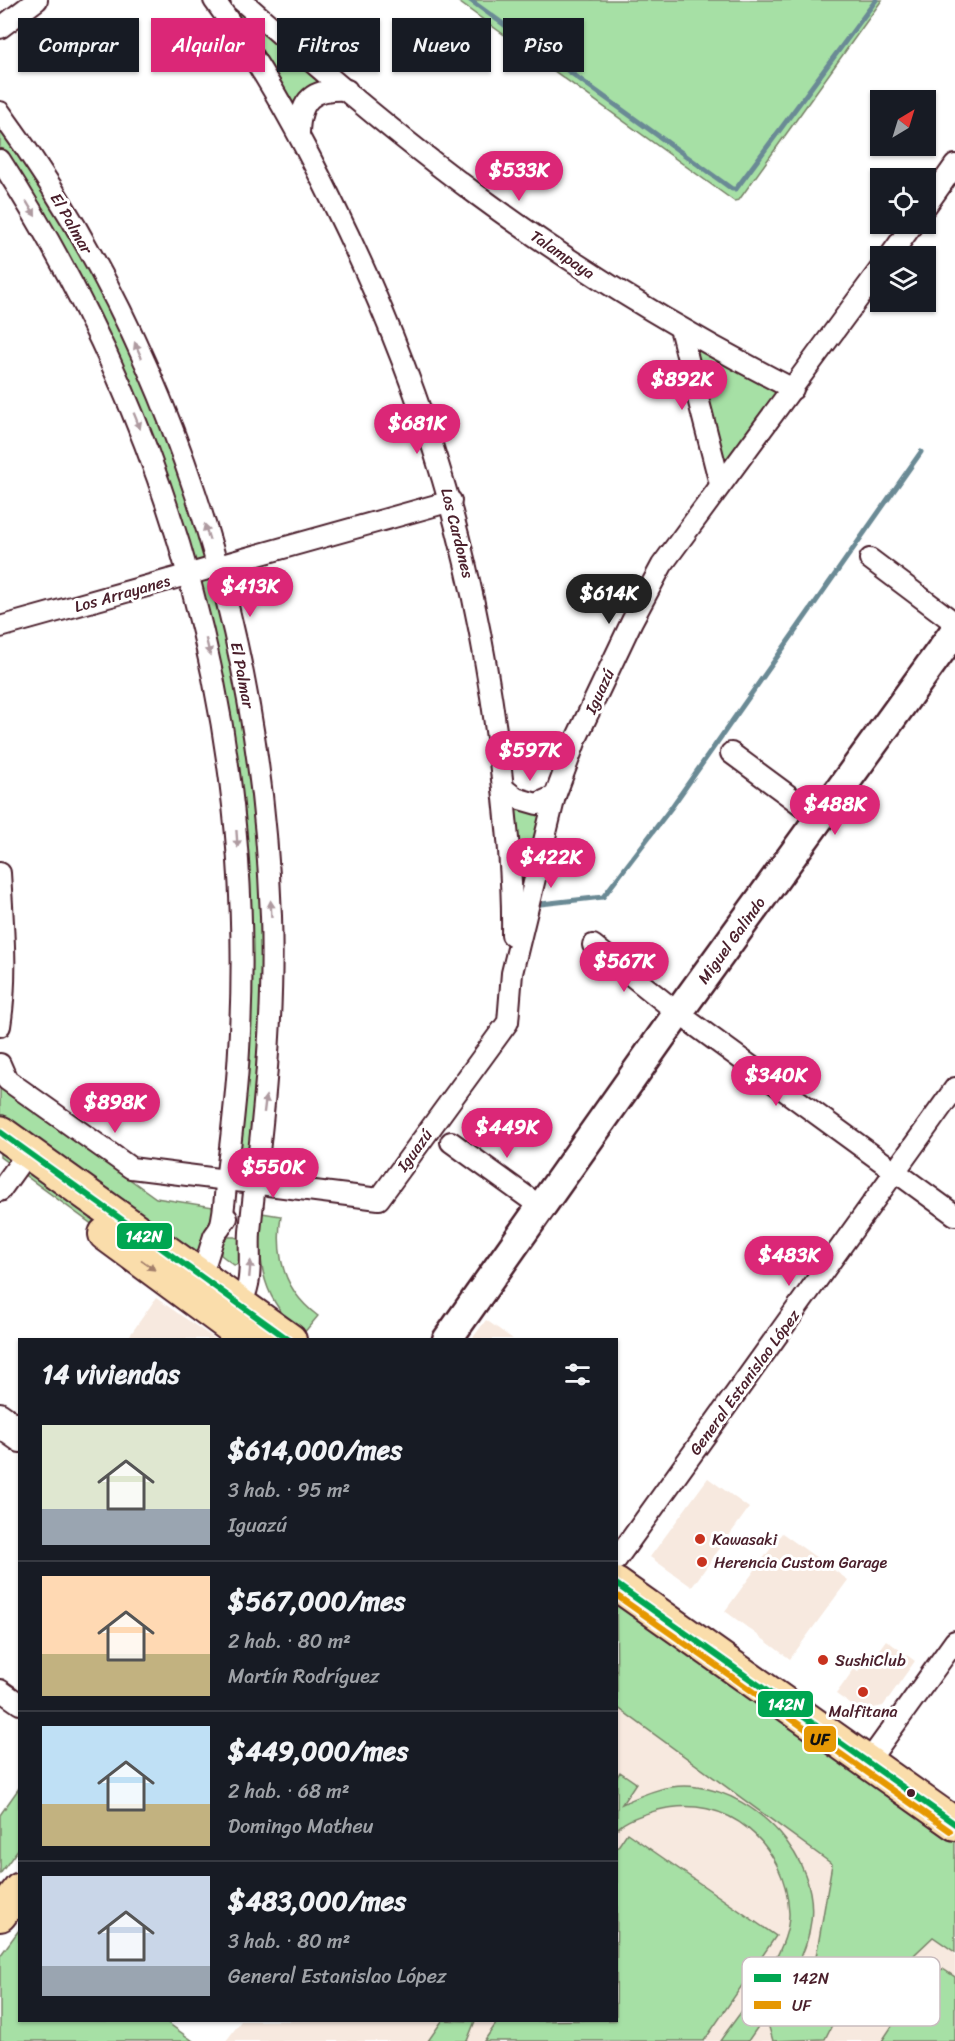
<!DOCTYPE html>
<html lang="es">
<meta charset="utf-8">
<style>
body{margin:0;font-family:Sriracha,sans-serif;background:#20242c;color:#f1f3f6;height:100vh;display:flex;flex-direction:column;font-size:22px;white-space:nowrap}
*{box-sizing:border-box;margin:0}
p{font-size:20px;color:#9ea1a6}
.icon{flex:none;width:33px;height:33px;fill:none;stroke:currentColor;stroke-width:2;stroke-linecap:round;stroke-linejoin:round}
.map{position:relative;flex:1;overflow:hidden}
.side{position:absolute;left:18px;top:1338px;width:600px;height:684px;display:flex;flex-direction:column;background:#171b24;border-radius:0px;box-shadow:0 2px 4px #0004}
.side>*{flex:none}
.guide{position:absolute;left:18px;top:18px;width:600px;height:54px;display:flex;gap:12px}
.needle{width:39px;rotate:38deg}
.controls{position:absolute;left:870px;top:90px;display:grid;gap:12px}
.controls a{display:grid;place-items:center;width:66px;height:66px;border-radius:0px;background:#171b24;box-shadow:0 2px 4px #0004;font-size:30px}
.price{position:absolute;translate:-50% -51px;padding:0 14px;border-radius:21px;background:#db2777;color:#fff;font-size:20px;line-height:39px;filter:drop-shadow(0 2px 3px #0008)}
.price::after{content:'';position:absolute;left:50%;top:36px;width:18px;height:14px;margin-left:-9px;background:inherit;clip-path:polygon(0 0,100% 0,50% 100%)}
.price.selected{background:#222;color:#fff}
ul{padding:0;list-style:none}
li{display:flex;align-items:center;gap:18px;height:150px;padding:0 24px}
li+li{border-top:2px solid #363941}
li span{display:grid;place-items:center;flex:none;width:168px;height:120px;border-radius:0px;color:#555}
li>.icon{margin-inline-start:auto}
span .icon{width:72px;height:72px;fill:#fffc;stroke-width:1}
li b{font-size:26px}
h2{display:flex;justify-content:space-between;align-items:center;height:72px;padding:0 24px;font-size:26px}
.chip{padding:0 21px;border-radius:0px;background:#171b24;box-shadow:0 2px 4px #0004;font-size:21px;line-height:54px}
.chip.selected{background:#db2777;color:#fff}
.map>svg:first-child{display:block}
</style>
<div class="map">
<svg width="955" height="2041" viewBox="0 0 955 2041">
<rect width="100%" height="100%" fill="#fff"/>
<filter id="ink" filterUnits="userSpaceOnUse"><feTurbulence type="fractalNoise" baseFrequency=".0167" numOctaves="2"/><feDisplacementMap in="SourceGraphic" scale="12" xChannelSelector="R" yChannelSelector="G"/><feConvolveMatrix kernelMatrix="1 2 1 2 8 2 1 2 1" color-interpolation-filters="sRGB"/></filter>
<g filter="url(#ink)">
<g fill="#f7e9df">
<polygon points="156,1298 215,1339 128,1338"/>
<polygon points="486,1320 513,1339 472,1339"/>
<polygon points="708,1478 749,1508 692,1587 650,1557"/>
<polygon points="782,1533 848,1580 790,1659 725,1611"/>
<polygon points="886,1640 915,1661 883,1706 860,1711 836,1694 854,1669 858,1671 871,1653 875,1655"/>
<polygon points="617,1692 955,1938 955,2041 226,2041 241,2021 616,2020"/>
</g>
<g fill="#a6e0a5" stroke="#788068" stroke-width="1.5">
<polygon points="214,0 241,0 347,90 310,98 299,133"/>
<polygon points="456,0 882,0 739,200 734,201"/>
<polygon points="0,112 95,263 218,566 271,917 255,1183 226,1180 237,831 166,497 0,160"/>
<polygon points="680,328 793,389 720,484"/>
<polygon points="503,788 516,798 555,796 524,919"/>
<polygon points="0,1086 156,1198 220,1208 209,1256 249,1339 0,1157"/>
<path d="M262,1213L281,1216C275,1255 284,1291 318,1316L303,1334C263,1302 256,1263 262,1213Z"/>
<polygon points="221,1237 235,1237 240,1239 242,1264 234,1265 221,1255"/>
<polygon points="616,1595 955,1835 955,1952 933,1937 915,1954 891,1992 872,1992 861,2009 834,2021 825,2039 773,2041 766,2017 815,1963 832,1864 617,1707"/>
<path d="M620,1772L636,1783L622,1804C646,1793 669,1783 697,1787C757,1794 819,1858 811,1921C806,1967 773,2004 748,2041H720C742,2009 790,1954 789,1913C786,1844 727,1792 658,1810C645,1814 626,1819 617,1829V1777Z"/>
<polygon points="19,1788 19,1848 0,1874 0,1815"/>
<polygon points="627,1833 776,1936 704,2041 484,2041 498,2021 616,2020 617,1848"/>
<polygon points="19,1930 20,2020 165,2021 193,2041 0,2041 0,1956"/>
<polygon points="943,1969 955,1977 955,2041 882,2041 924,1978"/>
<polygon points="442,2021 442,2020 475,2021 467,2041 428,2041"/>
</g>
<g fill="none" stroke-linecap="round" stroke-linejoin="round">
<g stroke="#6b8a95" stroke-width="5">
<polyline points="470,0 732,189 736,189 876,0"/>
<polyline points="532,905 603,897 671,808 921,452"/>
</g>
<g stroke="#4a1f2b" stroke-width="24">
<g id="minor">
<path d="M214,0C261,63 299,133 333,203C425,389 477,563 501,770C507,825 513,880 512,935"/>
<path d="M241,0C317,67 394,134 476,194C576,268 682,332 793,389"/>
<polyline points="0,28 37,0"/>
<path d="M0,112C170,342 261,632 271,916C274,1001 267,1085 257,1169C254,1190 252,1211 250,1232C248,1256 256,1291 234,1310"/>
<path d="M299,133C300,99 313,88 347,90"/>
<path d="M0,160C172,427 258,731 239,1050C237,1091 232,1132 227,1173C225,1192 225,1210 220,1228"/>
<polyline points="926,206 955,165"/>
<polyline points="890,256 913,224"/>
<polyline points="680,328 720,484"/>
<polyline points="870,559 955,623"/>
<polyline points="0,627 451,501"/>
<polyline points="731,753 819,818"/>
<polyline points="503,788 516,798 537,804 555,796"/>
<path d="M0,873C3,924 8,976 0,1026"/>
<polyline points="593,945 678,1013 955,1215"/>
<polyline points="0,1064 7,1080 131,1168 379,1199 508,1022 512,973 555,796 577,737 632,621 662,565 880,269"/>
<polyline points="451,1142 541,1207"/>
<polyline points="0,1191 28,1152"/>
<polyline points="199,1284 214,1236 227,1218"/>
<polyline points="0,1413 20,1427"/>
<polyline points="0,1428 20,1442"/>
<polyline points="616,1560 955,1088"/>
<polyline points="0,1690 20,1704"/>
<polyline points="868,1762 955,1641"/>
</g>
</g>
<g stroke="#4a1f2b" stroke-width="33">
<polyline id="secondary" points="447,1340 678,1013 955,631"/>
</g>
<g stroke="#4a1f2b" stroke-width="36">
<g id="primary">
<polyline points="0,1132 290,1340"/>
<polyline points="105,1234 249,1340"/>
<polyline points="616,1584 955,1824"/>
<polyline points="0,1915 20,1889"/>
</g>
</g>
<use href="#minor" stroke="#fff" stroke-width="20"/>
<use href="#secondary" stroke="#fff" stroke-width="28"/>
<use href="#primary" stroke="#faddab" stroke-width="32"/>
<g stroke="#fff" stroke-width="10">
<g id="bus-1">
<polyline points="0,1132 289,1340"/>
<polyline points="616,1584 955,1824"/>
</g>
</g>
<g stroke="#fff" stroke-width="10">
<polyline id="bus-2" points="616,1595 950,1831"/>
</g>
<use href="#bus-1" stroke="#00a651" stroke-width="6"/>
<use href="#bus-2" stroke="#e69804" stroke-width="6"/>
</g>
<defs><path id="oneway-solid" d="M-6-.8H1V-3.2L6.5 0L1 3.2V.8H-6Z" transform="scale(1.5)"/></defs>
<g fill="#ae9aa0">
<use href="#oneway-solid" transform="translate(31 209) rotate(59)"/>
<use href="#oneway-solid" transform="translate(138 350) rotate(-114)"/>
<use href="#oneway-solid" transform="translate(137 421) rotate(68)"/>
<use href="#oneway-solid" transform="translate(207 532) rotate(-107)"/>
<use href="#oneway-solid" transform="translate(208 647) rotate(76)"/>
<use href="#oneway-solid" transform="translate(237 839) rotate(86)"/>
<use href="#oneway-solid" transform="translate(271 909) rotate(-93)"/>
<use href="#oneway-solid" transform="translate(265 1104) rotate(-83)"/>
<use href="#oneway-solid" transform="translate(250 1269) rotate(-85)"/>
</g>
<use fill="#a27e6b" href="#oneway-solid" transform="translate(148 1265) rotate(36)"/>
</g>
<g fill="#c8321e" stroke="#fff" stroke-width="2">
<circle cx="700" cy="1539" r="6"/>
<circle cx="702" cy="1562" r="6"/>
<circle cx="823" cy="1660" r="6"/>
<circle cx="863" cy="1692" r="6"/>
</g>
<circle fill="#4a1f2b" stroke="#fff" stroke-width="2" cx="911" cy="1793" r="5"/>
<g text-anchor="middle" stroke-width="6" stroke-linejoin="round" paint-order="stroke">
<g font-size="16" fill="#4a1f2b" stroke="#fff">
<text transform="translate(72 223) rotate(60)" y="6">El Palmar</text>
<text transform="translate(563 254) rotate(34)" y="6">Talampaya</text>
<text transform="translate(458 533) rotate(76)" y="6">Los Cardones</text>
<text transform="translate(122 593) rotate(-16)" y="6">Los Arrayanes</text>
<text transform="translate(243 675) rotate(79)" y="6">El Palmar</text>
<text transform="translate(599 691) rotate(-65)" y="6">Iguazú</text>
<text transform="translate(731 940) rotate(-54)" y="6">Miguel Galindo</text>
<text transform="translate(414 1150) rotate(-54)" y="6">Iguazú</text>
<text transform="translate(744 1382) rotate(-54)" y="6">General Estanislao López</text>
</g>
<g font-size="16" fill="#4a1f2b" stroke="#fff" text-anchor="start">
<text x="712" y="1545">Kawasaki</text>
<text x="714" y="1568">Herencia Custom Garage</text>
<text x="835" y="1666">SushiClub</text>
<text x="863" y="1717" text-anchor="middle">Malfitana</text>
</g>
</g>
<rect x="742" y="1957" width="198" height="69" rx="9" fill="#fff" stroke="#c9bcbf" stroke-width="1.5"/>
<rect x="754" y="1974" width="27" height="8" fill="#00a651"/>
<rect x="754" y="2001" width="27" height="8" fill="#e69804"/>
<g font-size="16" fill="#4a1f2b">
<text x="792" y="1984">142N</text>
<text x="792" y="2011">UF</text>
</g>
<g stroke="#fff" stroke-width="2">
<rect x="116" y="1222" width="57" height="28" rx="6" fill="#00a651"/>
<rect x="757" y="1690" width="57" height="28" rx="6" fill="#00a651"/>
<rect x="803" y="1725" width="34" height="28" rx="6" fill="#e69804"/>
</g>
<g font-size="16" text-anchor="middle" font-weight="bold" fill="#fff">
<text x="144" y="1242">142N</text>
<text x="786" y="1710">142N</text>
</g>
<g font-size="16" text-anchor="middle" font-weight="bold" fill="#111">
<text x="820" y="1745">UF</text>
</g>
</svg>
<div class="controls">
<a><svg class="needle" viewBox="-14 -14 28 28"><path d="M0-13l5 13h-10z" fill="#e53935"/><path d="M0 13l5-13h-10z" fill="#9ea1a6"/></svg></a>
<a><svg class="icon" aria-label="locate" viewBox="0 0 24 24"><circle cx="12" cy="12" r="6"/><path d="M12 2v4M12 18v4M2 12h4M18 12h4"/></svg></a>
<a><svg class="icon" aria-label="layers" viewBox="0 0 24 24"><path d="M12 4l9 5-9 5-9-5zM3 14l9 5 9-5"/></svg></a>
</div>
<b class="price" style="left:519px;top:202px">$533K</b>
<b class="price" style="left:682px;top:411px">$892K</b>
<b class="price" style="left:417px;top:455px">$681K</b>
<b class="price" style="left:250px;top:618px">$413K</b>
<b class="price selected" style="left:609px;top:625px">$614K</b>
<b class="price" style="left:530px;top:782px">$597K</b>
<b class="price" style="left:835px;top:836px">$488K</b>
<b class="price" style="left:551px;top:889px">$422K</b>
<b class="price" style="left:624px;top:993px">$567K</b>
<b class="price" style="left:776px;top:1107px">$340K</b>
<b class="price" style="left:115px;top:1134px">$898K</b>
<b class="price" style="left:507px;top:1159px">$449K</b>
<b class="price" style="left:273px;top:1199px">$550K</b>
<b class="price" style="left:789px;top:1287px">$483K</b>
<div class="guide">
<a class="chip">Comprar</a>
<a class="chip selected">Alquilar</a>
<a class="chip">Filtros</a>
<a class="chip">Nuevo</a>
<a class="chip">Piso</a>
</div>
<section class="side">
<h2>14 viviendas<svg class="icon" aria-label="filters" viewBox="0 0 24 24"><path d="M4 7h16M4 17h16"/><circle cx="9" cy="7" r="2"/><circle cx="15" cy="17" r="2"/></svg></h2>
<ul>
<li><span style="background:linear-gradient(#dfe7d0 70%,#9aa5b1 0)"><svg class="icon" aria-label="home" viewBox="0 0 24 24"><path d="M3 11l9-7 9 7M6 9v11h12V9"/></svg></span><div><b>$614,000/mes</b><p>3 hab. · 95 m²</p><p>Iguazú</p></div></li>
<li><span style="background:linear-gradient(#ffd9b3 65%,#c2b280 0)"><svg class="icon" aria-label="home" viewBox="0 0 24 24"><path d="M3 11l9-7 9 7M6 9v11h12V9"/></svg></span><div><b>$567,000/mes</b><p>2 hab. · 80 m²</p><p>Martín Rodríguez</p></div></li>
<li><span style="background:linear-gradient(#bfe0f5 65%,#c2b280 0)"><svg class="icon" aria-label="home" viewBox="0 0 24 24"><path d="M3 11l9-7 9 7M6 9v11h12V9"/></svg></span><div><b>$449,000/mes</b><p>2 hab. · 68 m²</p><p>Domingo Matheu</p></div></li>
<li><span style="background:linear-gradient(#c9d6e8 75%,#9aa5b1 0)"><svg class="icon" aria-label="home" viewBox="0 0 24 24"><path d="M3 11l9-7 9 7M6 9v11h12V9"/></svg></span><div><b>$483,000/mes</b><p>3 hab. · 80 m²</p><p>General Estanislao López</p></div></li>
</ul>
</section>
</div>
